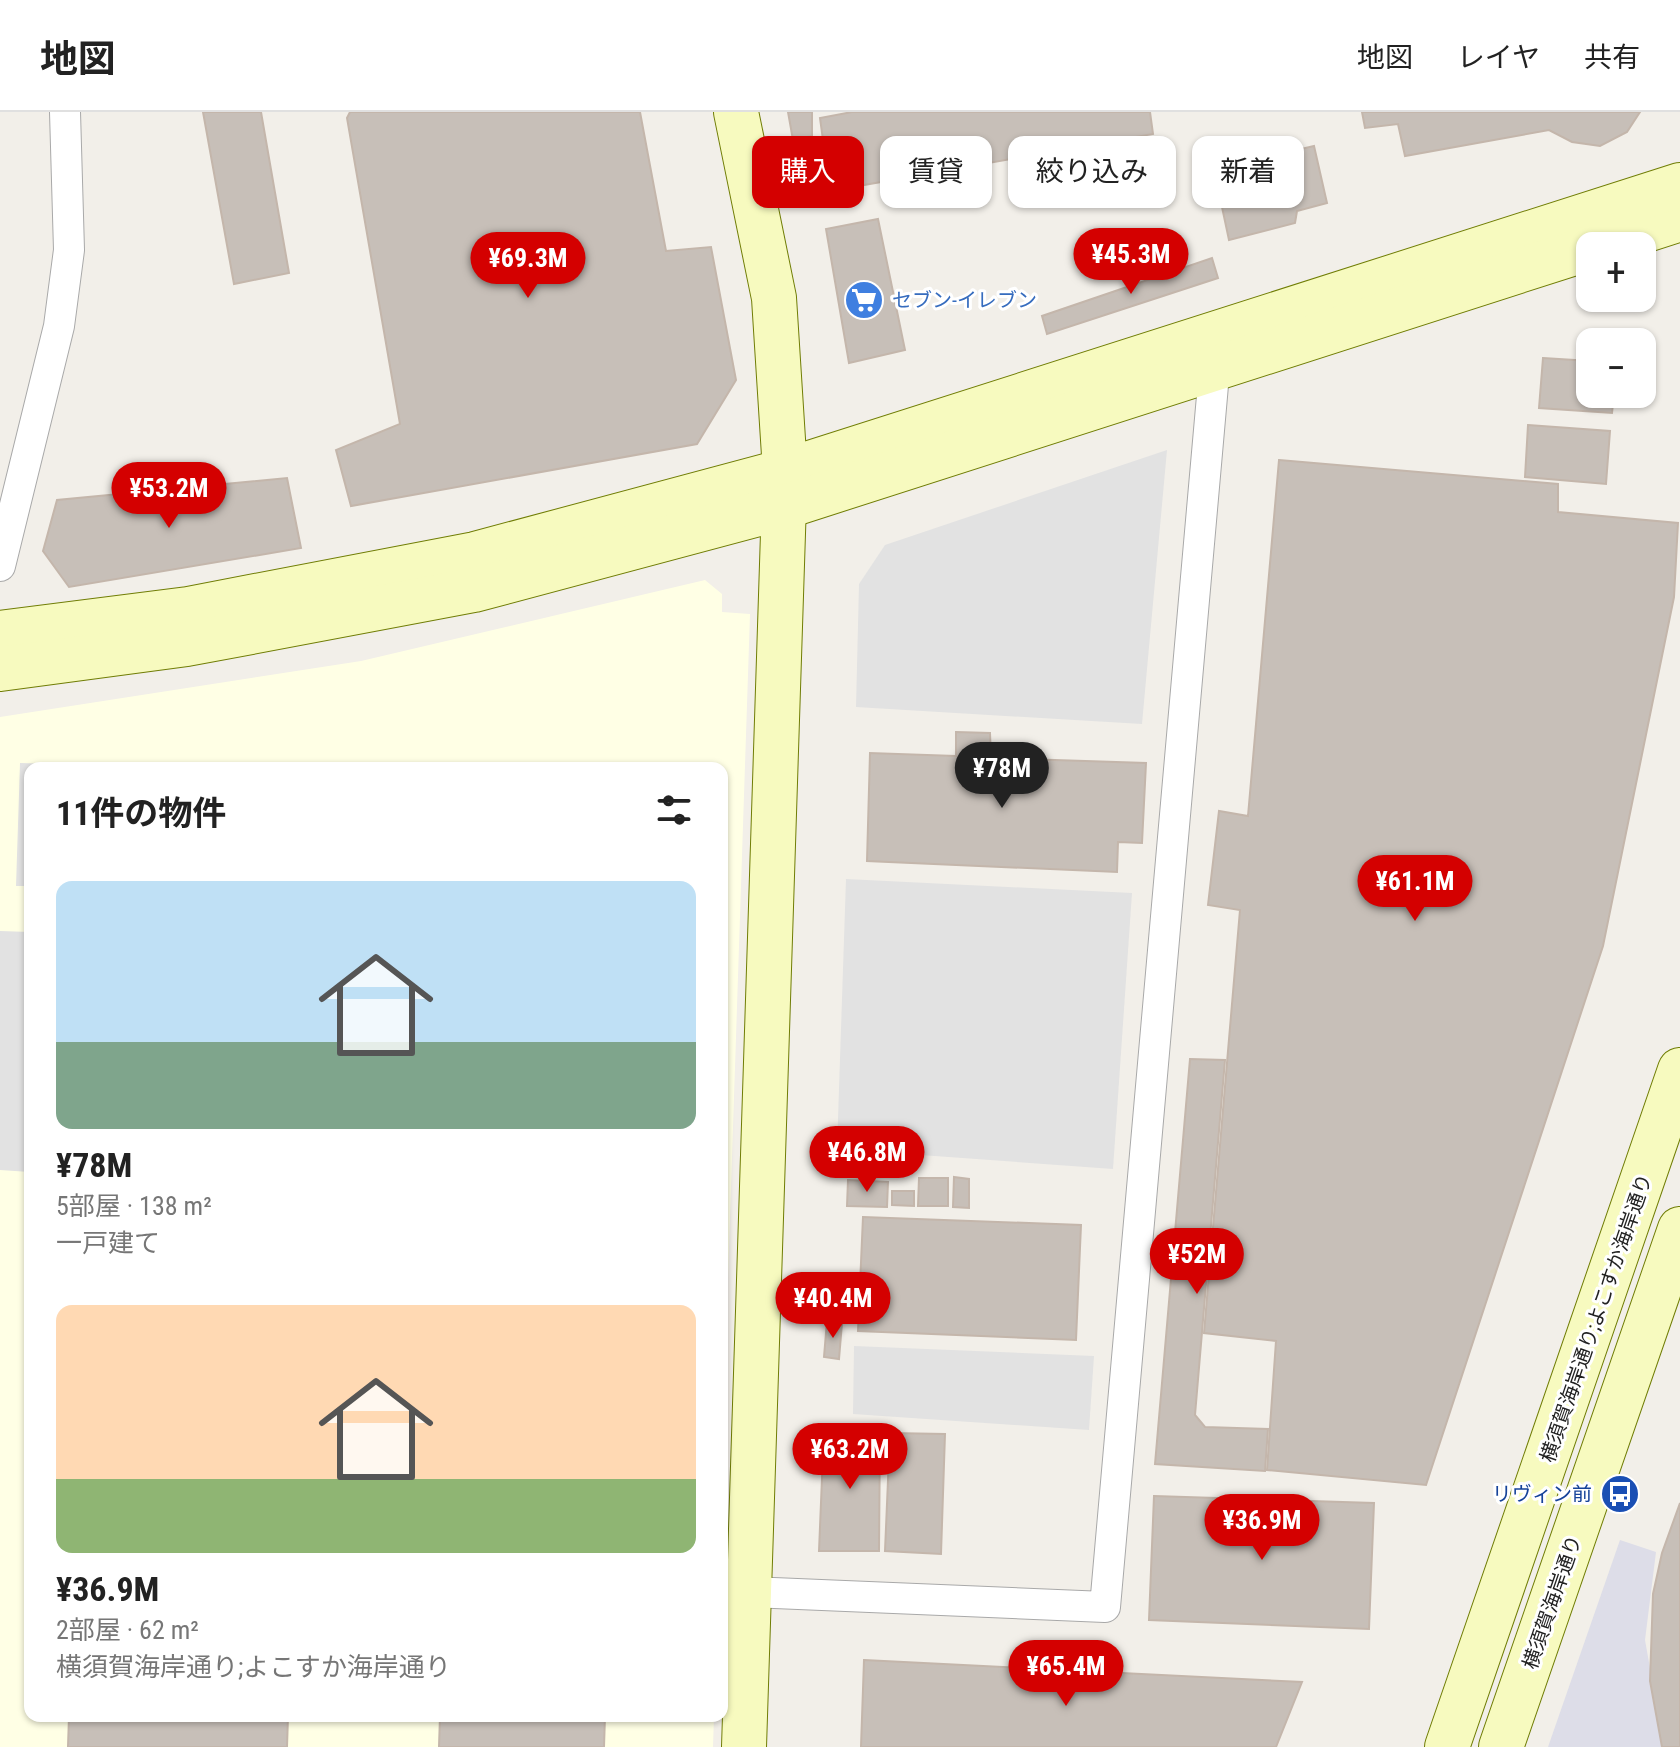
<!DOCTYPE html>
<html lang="ja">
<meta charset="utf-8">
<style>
body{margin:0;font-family:"Roboto Condensed","Noto Sans JP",sans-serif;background:#f6f6f6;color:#222;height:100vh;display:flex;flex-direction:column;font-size:30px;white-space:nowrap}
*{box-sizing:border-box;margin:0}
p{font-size:26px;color:#767676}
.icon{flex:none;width:44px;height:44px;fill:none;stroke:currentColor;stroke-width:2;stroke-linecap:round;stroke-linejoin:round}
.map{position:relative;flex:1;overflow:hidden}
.details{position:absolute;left:24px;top:650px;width:704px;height:960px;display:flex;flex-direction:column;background:#fff;border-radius:16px;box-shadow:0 2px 6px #0004}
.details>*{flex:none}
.top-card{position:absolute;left:752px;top:24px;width:760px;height:72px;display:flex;gap:16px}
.tools{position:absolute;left:1576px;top:120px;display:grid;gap:16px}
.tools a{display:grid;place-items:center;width:80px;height:80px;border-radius:16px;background:#fff;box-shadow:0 2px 6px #0004;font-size:40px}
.price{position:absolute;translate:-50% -68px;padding:0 18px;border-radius:28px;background:#d40000;color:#fff;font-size:26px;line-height:52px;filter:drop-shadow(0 2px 4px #0008)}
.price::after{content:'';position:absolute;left:50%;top:48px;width:24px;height:18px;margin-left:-12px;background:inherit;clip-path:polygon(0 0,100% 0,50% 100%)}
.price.current{background:#222;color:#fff}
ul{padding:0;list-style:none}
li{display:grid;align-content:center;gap:16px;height:424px;padding:0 32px}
li span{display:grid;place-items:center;height:248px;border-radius:16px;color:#555}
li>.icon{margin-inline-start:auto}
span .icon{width:144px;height:144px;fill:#fffc;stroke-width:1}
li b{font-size:34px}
h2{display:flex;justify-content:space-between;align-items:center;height:96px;padding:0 32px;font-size:34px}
.chip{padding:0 28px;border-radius:16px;background:#fff;box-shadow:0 2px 6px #0004;font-size:28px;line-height:72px}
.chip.current{background:#d40000;color:#fff}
header{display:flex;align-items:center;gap:48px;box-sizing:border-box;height:112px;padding:0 40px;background:#fff;border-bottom:2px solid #e0e0e0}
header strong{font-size:38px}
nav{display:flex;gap:44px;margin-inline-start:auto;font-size:28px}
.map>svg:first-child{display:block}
</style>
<header>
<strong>地図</strong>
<nav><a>地図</a><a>レイヤ</a><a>共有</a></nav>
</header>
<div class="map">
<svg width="1680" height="1635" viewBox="0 0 1680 1635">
<rect width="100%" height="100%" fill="#f2efe9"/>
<polygon fill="#ffffe5" points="705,468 722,482 722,500 750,502 722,1348 722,656 30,656 30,1604 714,1604 713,1635 0,1635 0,605 361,549"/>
<g fill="#e2e2e2">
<polygon points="1167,338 1142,612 856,595 859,472 885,433"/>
<polygon points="20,651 56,652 56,656 30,656 30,774 16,774"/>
<polygon points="846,767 1132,781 1113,1057 837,1037"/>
<polygon points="0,819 30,820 30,1060 0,1058"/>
<polygon points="854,1234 1094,1244 1089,1318 853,1302"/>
</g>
<polygon fill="#dddde8" points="1620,1428 1656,1440 1645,1528 1664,1635 1548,1635"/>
<g fill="#c7bfb8" stroke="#c4b6ab" stroke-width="2">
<polygon points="203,0 261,0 289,161 234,172"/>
<polygon points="350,0 640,0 666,139 711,135 736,268 697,332 351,394 336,338 400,312 347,6"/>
<polygon points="788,0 812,0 812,24 793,28"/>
<polygon points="852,0 1150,0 1153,22 830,79 820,6"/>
<polygon points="1362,0 1640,0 1627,20 1600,34 1572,30 1549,18 1405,44 1398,12 1365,16"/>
<polygon points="1275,30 1284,41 1314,34 1327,91 1297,99 1295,111 1229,128 1212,48"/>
<polygon points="878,107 905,238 849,251 826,117"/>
<polygon points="1212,146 1218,166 1047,222 1042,204"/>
<polygon points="1543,246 1590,249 1590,282 1614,282 1612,301 1539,296"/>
<polygon points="1528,313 1610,319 1606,372 1525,365"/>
<polygon points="1279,348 1558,372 1558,400 1678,411 1674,485 1603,834 1426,1373 1267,1358 1276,1229 1204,1221 1240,798 1208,793 1219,699 1248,704"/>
<polygon points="287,366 301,436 69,475 43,439 57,388"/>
<polygon points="956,620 990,621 991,646 1146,651 1142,731 1118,730 1117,760 867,749 870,641 956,644"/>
<polygon points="1190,947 1225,948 1195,1303 1205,1315 1268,1317 1265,1359 1155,1352"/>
<polygon points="954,1065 969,1067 969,1096 953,1095"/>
<polygon points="919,1066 948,1066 948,1094 918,1094"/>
<polygon points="848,1068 888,1070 887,1095 847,1094"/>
<polygon points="892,1079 914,1079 914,1094 892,1093"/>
<polygon points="863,1105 1081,1113 1076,1228 858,1219"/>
<polygon points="827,1209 842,1211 839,1247 824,1245"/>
<polygon points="824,1318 880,1319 879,1439 819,1439"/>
<polygon points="890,1321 945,1322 941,1442 885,1439"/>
<polygon points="1154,1384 1374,1391 1369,1517 1149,1508"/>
<polygon points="1680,1391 1680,1635 1662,1635 1650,1569 1653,1482 1662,1441"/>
<polygon points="864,1548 1302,1570 1276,1635 861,1635"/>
<polygon points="69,1604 288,1604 287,1635 68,1635"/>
<polygon points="440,1604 605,1604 604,1635 439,1635"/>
</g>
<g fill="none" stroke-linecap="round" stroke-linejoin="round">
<g stroke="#a9a9a9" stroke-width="32">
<g id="street">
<polyline points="0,454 59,214 69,138 65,0"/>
<polyline points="748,1480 1105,1495 1216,239"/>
</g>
</g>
<g stroke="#707d05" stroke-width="46">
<g id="secondary">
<polyline points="736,0 774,186 785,359 744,1635"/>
<polyline points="1597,134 1680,107"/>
<polyline points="0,521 188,497 475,442 785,359 1680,73"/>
<polyline points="0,557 187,532 474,478 784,395 1590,136"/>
<polyline points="1447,1635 1680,958"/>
<polyline points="1501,1635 1680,1117"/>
</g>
</g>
<use href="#street" stroke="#fff" stroke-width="30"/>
<use href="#secondary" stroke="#f7fabf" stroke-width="44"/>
</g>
<defs>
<g id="supermarket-disc" transform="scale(2)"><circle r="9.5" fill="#3f7fe0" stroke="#fff"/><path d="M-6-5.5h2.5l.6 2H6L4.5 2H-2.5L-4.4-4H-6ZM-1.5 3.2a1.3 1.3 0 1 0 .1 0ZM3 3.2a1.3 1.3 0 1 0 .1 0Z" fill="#fff"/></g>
<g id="bus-disc" transform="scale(2)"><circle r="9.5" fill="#1a4fb4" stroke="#fff"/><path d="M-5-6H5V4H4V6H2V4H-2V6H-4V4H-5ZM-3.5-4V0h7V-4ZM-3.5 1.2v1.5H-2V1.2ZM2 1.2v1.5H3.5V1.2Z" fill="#fff"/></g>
</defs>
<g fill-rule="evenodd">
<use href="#supermarket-disc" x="864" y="188"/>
<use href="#bus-disc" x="1620" y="1382"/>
</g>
<g text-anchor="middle" stroke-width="6" stroke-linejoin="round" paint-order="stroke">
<g font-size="20" fill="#366cbe" stroke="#fff" text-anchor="start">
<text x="892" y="195">セブン-イレブン</text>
</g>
<g font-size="20" fill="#222" stroke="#fff">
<text transform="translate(1596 1206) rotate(-71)" y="7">横須賀海岸通り;よこすか海岸通り</text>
<text transform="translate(1552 1490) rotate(-71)" y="7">横須賀海岸通り</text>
</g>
<g font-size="20" fill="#164399" stroke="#fff" text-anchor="end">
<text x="1592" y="1389">リヴィン前</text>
</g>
</g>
</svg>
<div class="tools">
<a>+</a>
<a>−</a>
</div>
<b class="price" style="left:1131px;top:184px">¥45.3M</b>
<b class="price" style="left:528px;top:188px">¥69.3M</b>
<b class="price" style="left:169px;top:418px">¥53.2M</b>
<b class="price current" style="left:1002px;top:698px">¥78M</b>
<b class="price" style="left:1415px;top:811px">¥61.1M</b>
<b class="price" style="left:867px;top:1082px">¥46.8M</b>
<b class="price" style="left:1197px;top:1184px">¥52M</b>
<b class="price" style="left:833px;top:1228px">¥40.4M</b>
<b class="price" style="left:850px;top:1379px">¥63.2M</b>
<b class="price" style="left:1262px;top:1450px">¥36.9M</b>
<b class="price" style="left:1066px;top:1596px">¥65.4M</b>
<div class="top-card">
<a class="chip current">購入</a>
<a class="chip">賃貸</a>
<a class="chip">絞り込み</a>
<a class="chip">新着</a>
</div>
<section class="details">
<h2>11件の物件<svg class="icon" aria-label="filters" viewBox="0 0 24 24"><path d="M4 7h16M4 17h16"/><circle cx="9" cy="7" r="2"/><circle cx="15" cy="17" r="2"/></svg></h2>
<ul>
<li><span style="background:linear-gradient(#bfe0f5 65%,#7fa58c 0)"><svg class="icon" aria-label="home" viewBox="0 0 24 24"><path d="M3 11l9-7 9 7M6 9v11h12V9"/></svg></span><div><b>¥78M</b><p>5部屋 · 138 m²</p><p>一戸建て</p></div></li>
<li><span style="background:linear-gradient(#ffd9b3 70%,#8fb573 0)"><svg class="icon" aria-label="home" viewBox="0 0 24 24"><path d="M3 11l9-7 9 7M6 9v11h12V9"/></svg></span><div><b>¥36.9M</b><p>2部屋 · 62 m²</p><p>横須賀海岸通り;よこすか海岸通り</p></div></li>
</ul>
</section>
</div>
